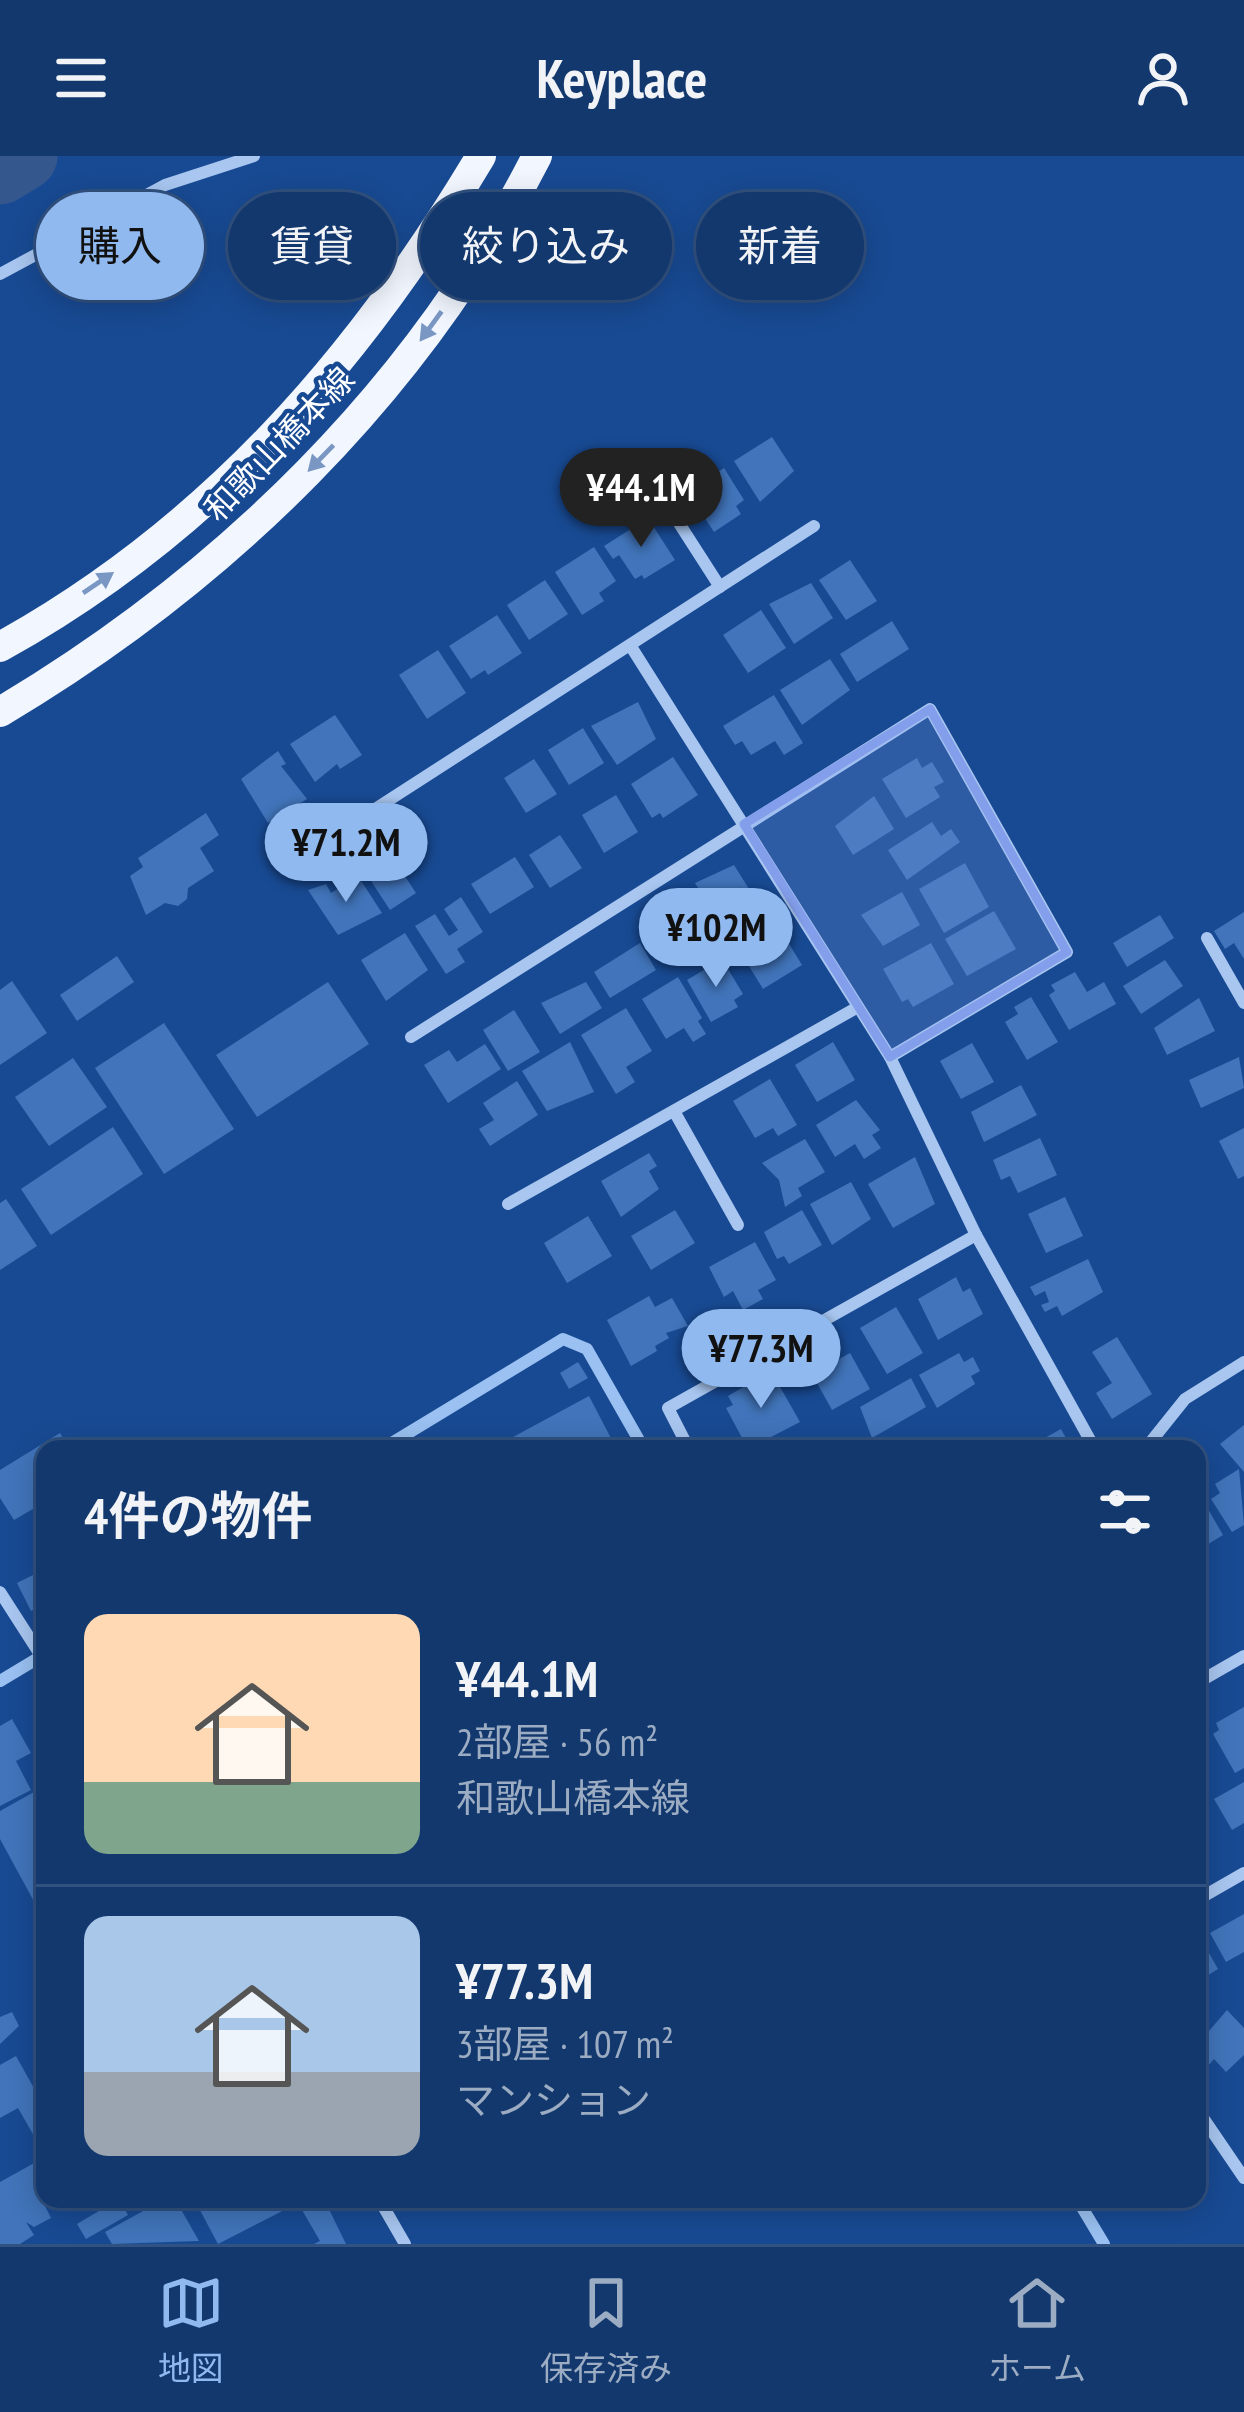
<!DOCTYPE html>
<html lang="ja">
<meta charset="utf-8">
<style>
body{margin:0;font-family:"PT Sans Narrow","Noto Sans JP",sans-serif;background:#1b3f73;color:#f1f3f6;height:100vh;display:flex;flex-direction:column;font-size:45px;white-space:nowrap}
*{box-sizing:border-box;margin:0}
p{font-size:39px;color:#9cacc2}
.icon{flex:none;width:66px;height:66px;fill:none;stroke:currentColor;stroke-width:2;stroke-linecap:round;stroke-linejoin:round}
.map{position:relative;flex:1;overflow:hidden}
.drawer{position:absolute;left:36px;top:1284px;width:1170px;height:768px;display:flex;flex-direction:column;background:#12386e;border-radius:24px;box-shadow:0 6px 30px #0003,0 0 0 3px #315281}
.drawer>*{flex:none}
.guide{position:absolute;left:36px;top:36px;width:1173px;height:108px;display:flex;gap:24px}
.price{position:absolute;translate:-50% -102px;padding:0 27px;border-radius:42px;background:#90b9f0;color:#111;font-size:39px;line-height:78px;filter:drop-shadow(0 3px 6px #0008)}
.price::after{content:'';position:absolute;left:50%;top:72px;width:36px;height:27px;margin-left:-18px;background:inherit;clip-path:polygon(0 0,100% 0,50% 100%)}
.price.on{background:#222;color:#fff}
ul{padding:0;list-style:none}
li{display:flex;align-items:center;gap:36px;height:300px;padding:0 48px}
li+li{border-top:3px solid #315281}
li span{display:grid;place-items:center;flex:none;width:336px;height:240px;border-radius:24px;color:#555}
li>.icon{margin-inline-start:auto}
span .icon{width:144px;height:144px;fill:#fffc;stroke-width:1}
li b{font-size:51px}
h2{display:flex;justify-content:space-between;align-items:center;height:144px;padding:0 48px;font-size:51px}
.chip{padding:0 42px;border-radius:54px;background:#12386e;box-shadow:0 6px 30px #0003,0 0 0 3px #315281;font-size:42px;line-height:108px}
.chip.on{background:#90b9f0;color:#111}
header{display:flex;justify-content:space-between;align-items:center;height:156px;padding:0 48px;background:#12386e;font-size:54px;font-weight:700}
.tab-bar{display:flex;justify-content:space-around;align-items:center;height:168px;border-top:3px solid #315281;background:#12386e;font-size:33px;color:#9cacc2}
.tab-bar a{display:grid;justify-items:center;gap:6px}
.tab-bar .on{color:#90b9f0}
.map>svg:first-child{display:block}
</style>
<header><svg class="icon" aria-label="menu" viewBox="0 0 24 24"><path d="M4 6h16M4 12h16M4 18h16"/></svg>Keyplace<svg class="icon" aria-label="person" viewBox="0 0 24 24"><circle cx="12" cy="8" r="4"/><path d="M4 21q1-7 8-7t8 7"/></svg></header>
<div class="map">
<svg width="1244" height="2088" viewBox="0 0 1244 2088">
<rect width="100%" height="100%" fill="#184a93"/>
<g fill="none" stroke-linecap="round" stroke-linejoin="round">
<g stroke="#9ac1f2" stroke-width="12">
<polyline points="382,1293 563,1183 587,1193 644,1293"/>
<polyline points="0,1525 45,1498"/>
<polyline points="1077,2043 1104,2088"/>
</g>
<polyline stroke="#34588e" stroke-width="69" points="0,14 23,0"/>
</g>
<g fill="#4174ba">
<polygon points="772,281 794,315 760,346 734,305"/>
<polygon points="724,312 744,344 736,350 741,358 714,376 688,336"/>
<polygon points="648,362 675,404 644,423 642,419 635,423 619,399 613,403 604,390"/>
<polygon points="594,391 616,425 599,437 604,445 582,459 555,416"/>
<polygon points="850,404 877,445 846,464 819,424"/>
<polygon points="545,424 568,458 529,484 507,449"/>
<polygon points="811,427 833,462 794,488 769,448"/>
<polygon points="761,454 786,492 748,517 723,479"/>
<polygon points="497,459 522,497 488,519 485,514 471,523 449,490"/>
<polygon points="892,465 909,493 857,526 840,498"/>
<polygon points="438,494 466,537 427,563 399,519"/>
<polygon points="830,503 850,534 802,569 780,534"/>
<polygon points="774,539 803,587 784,599 775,585 751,599 742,585 735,589 723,570"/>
<polygon points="638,546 656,583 617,609 591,570"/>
<polygon points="335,559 362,599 340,613 337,608 315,626 290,588"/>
<polygon points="583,572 604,607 569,629 548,594"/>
<polygon points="278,595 286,608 281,610 307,643 268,667 241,623"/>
<polygon points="673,601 698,639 663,662 660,657 652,662 631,628"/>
<polygon points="917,602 922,612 932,606 944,626 934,631 940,641 906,662 882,623"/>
<polygon points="534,603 557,638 526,657 504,622"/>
<polygon points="616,639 638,676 604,697 582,659"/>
<polygon points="874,640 894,673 853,699 835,670"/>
<polygon points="206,657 219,679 200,692 214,715 188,732 187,743 178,750 165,747 146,759 130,720 143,711 138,702"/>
<polygon points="932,666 941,680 951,673 960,686 907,724 888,694"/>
<polygon points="560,679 582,712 550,732 529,699"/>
<polygon points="385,690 416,737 390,754 356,702"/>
<polygon points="515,701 534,731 490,758 471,728"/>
<polygon points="965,707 989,751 944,777 919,733"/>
<polygon points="734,709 756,744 720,767 695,727"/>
<polygon points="358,720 382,757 338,779 308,734 326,728 331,737"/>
<polygon points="902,736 920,769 883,790 861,759"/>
<polygon points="461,741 483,776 457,793 465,806 446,818 415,770 435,758 449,780 458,774 444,753"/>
<polygon points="682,751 704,787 671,807 649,772"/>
<polygon points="994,755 1016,793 967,820 945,783"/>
<polygon points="1244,756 1244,803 1234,787 1225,793 1214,775"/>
<polygon points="1160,759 1174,782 1127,811 1113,787"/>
<polygon points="775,765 802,809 763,833 736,789"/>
<polygon points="405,777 428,814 386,845 361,804"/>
<polygon points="640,787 656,814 610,842 594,816"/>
<polygon points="931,787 954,828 913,851 908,843 902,846 883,813"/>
<polygon points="117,800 134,826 77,865 60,839"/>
<polygon points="722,803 743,838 734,844 738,851 711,866 687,824"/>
<polygon points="1165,804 1183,830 1141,858 1123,830"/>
<polygon points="1075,816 1087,836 1104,826 1116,848 1069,874 1049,839 1055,835 1051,829"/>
<polygon points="678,821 702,862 698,865 706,878 693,886 684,872 666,883 642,843"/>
<polygon points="12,825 47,877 0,909 0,834"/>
<polygon points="328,826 369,888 257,961 216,899"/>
<polygon points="586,826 602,852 560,878 541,847"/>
<polygon points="1031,841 1058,886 1027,904 1005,866 1018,858 1014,851"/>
<polygon points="1199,842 1215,875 1167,899 1154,872"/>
<polygon points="626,852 652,895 626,911 635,926 616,938 581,879"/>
<polygon points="514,854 540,896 508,915 483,874"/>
<polygon points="164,867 234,973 164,1018 95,912"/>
<polygon points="570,886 594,936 547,955 522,915"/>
<polygon points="833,886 855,924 817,946 795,909"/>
<polygon points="972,887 994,926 961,943 940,905"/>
<polygon points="485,888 501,913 448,947 424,909 449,894 457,906"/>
<polygon points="1239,901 1244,932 1201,952 1189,924"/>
<polygon points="73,902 107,951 49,990 15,941"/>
<polygon points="770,923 797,969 778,980 773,972 755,982 733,945"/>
<polygon points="517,925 538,959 490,990 479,973 494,964 483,947"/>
<polygon points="1021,929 1037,959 984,986 971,956"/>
<polygon points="856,944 880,974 872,979 881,992 864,1003 855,988 835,1001 816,969"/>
<polygon points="113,971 143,1018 51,1079 21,1033"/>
<polygon points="1244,972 1244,1020 1238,1023 1219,985"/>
<polygon points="1040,982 1057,1019 1018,1037 1010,1020 1001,1024 993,1004"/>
<polygon points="805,983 825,1016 798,1032 802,1040 785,1051 779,1024 762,1007"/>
<polygon points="649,997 657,1010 649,1015 659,1033 621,1061 601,1025"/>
<polygon points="915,1001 935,1048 893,1072 868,1028"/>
<polygon points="851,1026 871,1063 832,1089 810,1048"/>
<polygon points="1065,1041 1083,1080 1046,1097 1028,1058"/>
<polygon points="6,1043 37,1090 0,1114 0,1047"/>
<polygon points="675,1054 695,1087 651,1114 631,1080"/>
<polygon points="802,1054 822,1089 789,1108 784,1100 777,1103 764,1076"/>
<polygon points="588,1060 612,1100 567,1127 544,1087"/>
<polygon points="755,1086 776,1124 758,1134 763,1143 743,1154 733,1135 724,1141 709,1111"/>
<polygon points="1088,1103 1103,1136 1062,1160 1057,1150 1045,1156 1041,1149 1049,1146 1045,1135 1035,1140 1030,1131"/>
<polygon points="956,1121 963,1136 970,1132 983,1158 938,1184 918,1143"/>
<polygon points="649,1140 655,1151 672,1142 688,1170 666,1177 669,1182 655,1190 657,1195 631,1210 607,1164"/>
<polygon points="896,1151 923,1197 887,1218 860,1172"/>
<polygon points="720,1155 736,1184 720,1193 704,1164"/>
<polygon points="1117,1181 1152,1238 1112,1263 1096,1237 1112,1227 1092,1196"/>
<polygon points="850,1197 870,1233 832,1254 812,1218"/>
<polygon points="959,1197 964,1206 973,1201 980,1215 971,1220 975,1228 937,1252 919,1219"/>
<polygon points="578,1206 588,1222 569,1233 560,1217"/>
<polygon points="771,1215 800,1266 748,1293 726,1252 733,1249 728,1240"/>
<polygon points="911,1222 926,1251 872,1282 860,1251"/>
<polygon points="589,1240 614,1288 606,1293 491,1293"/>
<polygon points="1244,1269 1244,1316 1220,1288"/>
<polygon points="1061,1273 1072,1293 1034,1293 1032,1289"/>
<polygon points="60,1277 69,1293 45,1293 45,1346 14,1364 0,1342 0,1314"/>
<polygon points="1239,1313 1244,1369 1232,1376 1211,1343 1220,1337 1215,1328"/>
<polygon points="1197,1334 1223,1379 1197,1395"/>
<polygon points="45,1413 45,1448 31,1455 17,1427"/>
<polygon points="1244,1551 1244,1612 1235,1617 1213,1578 1219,1574 1216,1567"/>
<polygon points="12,1563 31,1597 16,1605 31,1634 0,1650 0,1570"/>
<polygon points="1244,1626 1244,1667 1232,1674 1214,1643"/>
<polygon points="43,1631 45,1746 37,1751 0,1683 0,1655"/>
<polygon points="1244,1758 1244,1796 1226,1806 1210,1777"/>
<polygon points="1197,1776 1218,1813 1197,1826"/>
<polygon points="1227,1854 1244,1872 1244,1899 1226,1916 1214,1903 1207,1911 1197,1900 1197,1889"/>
<polygon points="12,1856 19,1870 0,1888 0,1861"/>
<polygon points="16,1900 45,1952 41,1992 18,1952 0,1962 0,1909"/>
<polygon points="45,2001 43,2046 51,2062 34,2071 26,2066 34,2079 20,2088 0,2088 0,2026"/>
<polygon points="119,2043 128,2059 86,2083 77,2068"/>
<polygon points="165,2043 175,2043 199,2085 112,2088 105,2076"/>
<polygon points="194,2043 324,2043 346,2088 314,2088 320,2085 298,2047 218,2088"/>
</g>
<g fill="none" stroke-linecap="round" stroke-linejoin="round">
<g stroke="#a8c6f0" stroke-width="12">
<polyline points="0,118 165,29 254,0"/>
<polyline points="668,350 720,431"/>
<polyline points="630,489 890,901 976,1079 1095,1293"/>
<polyline points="296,704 814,370"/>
<polyline points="1207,782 1244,847"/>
<polyline points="411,881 930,553 1067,796 890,901"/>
<polyline points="674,955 738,1069"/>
<polyline points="508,1048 858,851"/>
<polyline points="689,1293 668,1252 976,1079"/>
<polyline points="1145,1293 1185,1243 1244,1206"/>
<polyline points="0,1436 45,1506"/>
<polyline points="1197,1527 1244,1500"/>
<polyline points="1197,1744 1244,1717"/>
<polyline points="1197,1953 1244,2022"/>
<polyline points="379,2043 405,2088"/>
</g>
<g stroke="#f1f6ff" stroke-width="30">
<path d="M0,491C211,374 359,204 481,0"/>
<path d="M0,556C224,423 418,235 537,0"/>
</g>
</g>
<defs><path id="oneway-solid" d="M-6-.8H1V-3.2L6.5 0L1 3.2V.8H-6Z" transform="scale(3)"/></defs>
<g fill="#7a97c4">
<use href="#oneway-solid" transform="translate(431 170) rotate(126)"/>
<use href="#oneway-solid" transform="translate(321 302) rotate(134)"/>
<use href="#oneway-solid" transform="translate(98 427) rotate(-34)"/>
</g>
<path fill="#839eea" fill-opacity="0.2" stroke="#839eea" stroke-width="9" stroke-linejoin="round" d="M930,553L1067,796L890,901L744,668Z"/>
<g text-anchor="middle" stroke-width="9" stroke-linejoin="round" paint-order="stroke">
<g font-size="33" fill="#fff" stroke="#184a93">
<text transform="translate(279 288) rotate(-46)" y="12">和歌山橋本線</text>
</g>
</g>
</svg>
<b class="price on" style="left:641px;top:394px">¥44.1M</b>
<b class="price" style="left:346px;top:749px">¥71.2M</b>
<b class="price" style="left:716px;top:834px">¥102M</b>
<b class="price" style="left:761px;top:1255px">¥77.3M</b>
<div class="guide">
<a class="chip on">購入</a>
<a class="chip">賃貸</a>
<a class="chip">絞り込み</a>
<a class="chip">新着</a>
</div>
<section class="drawer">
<h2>4件の物件<svg class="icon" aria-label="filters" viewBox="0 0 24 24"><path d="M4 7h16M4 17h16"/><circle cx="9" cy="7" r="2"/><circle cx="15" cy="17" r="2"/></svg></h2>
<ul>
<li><span style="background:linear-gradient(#ffd9b3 70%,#7fa58c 0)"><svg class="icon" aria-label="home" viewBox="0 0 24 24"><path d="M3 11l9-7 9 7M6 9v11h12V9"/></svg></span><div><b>¥44.1M</b><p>2部屋 · 56 m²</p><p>和歌山橋本線</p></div></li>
<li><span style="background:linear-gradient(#a9c7e8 65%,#9aa5b1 0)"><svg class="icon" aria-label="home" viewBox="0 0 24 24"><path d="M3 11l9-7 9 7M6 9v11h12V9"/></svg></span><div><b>¥77.3M</b><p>3部屋 · 107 m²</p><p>マンション</p></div></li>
</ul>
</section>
</div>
<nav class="tab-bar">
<a class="on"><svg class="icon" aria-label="map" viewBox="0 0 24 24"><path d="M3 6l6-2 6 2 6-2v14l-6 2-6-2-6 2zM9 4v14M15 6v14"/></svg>地図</a>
<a><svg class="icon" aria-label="saved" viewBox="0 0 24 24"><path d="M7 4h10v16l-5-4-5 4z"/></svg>保存済み</a>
<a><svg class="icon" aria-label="home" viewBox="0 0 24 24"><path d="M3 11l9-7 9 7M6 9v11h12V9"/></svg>ホーム</a>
</nav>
